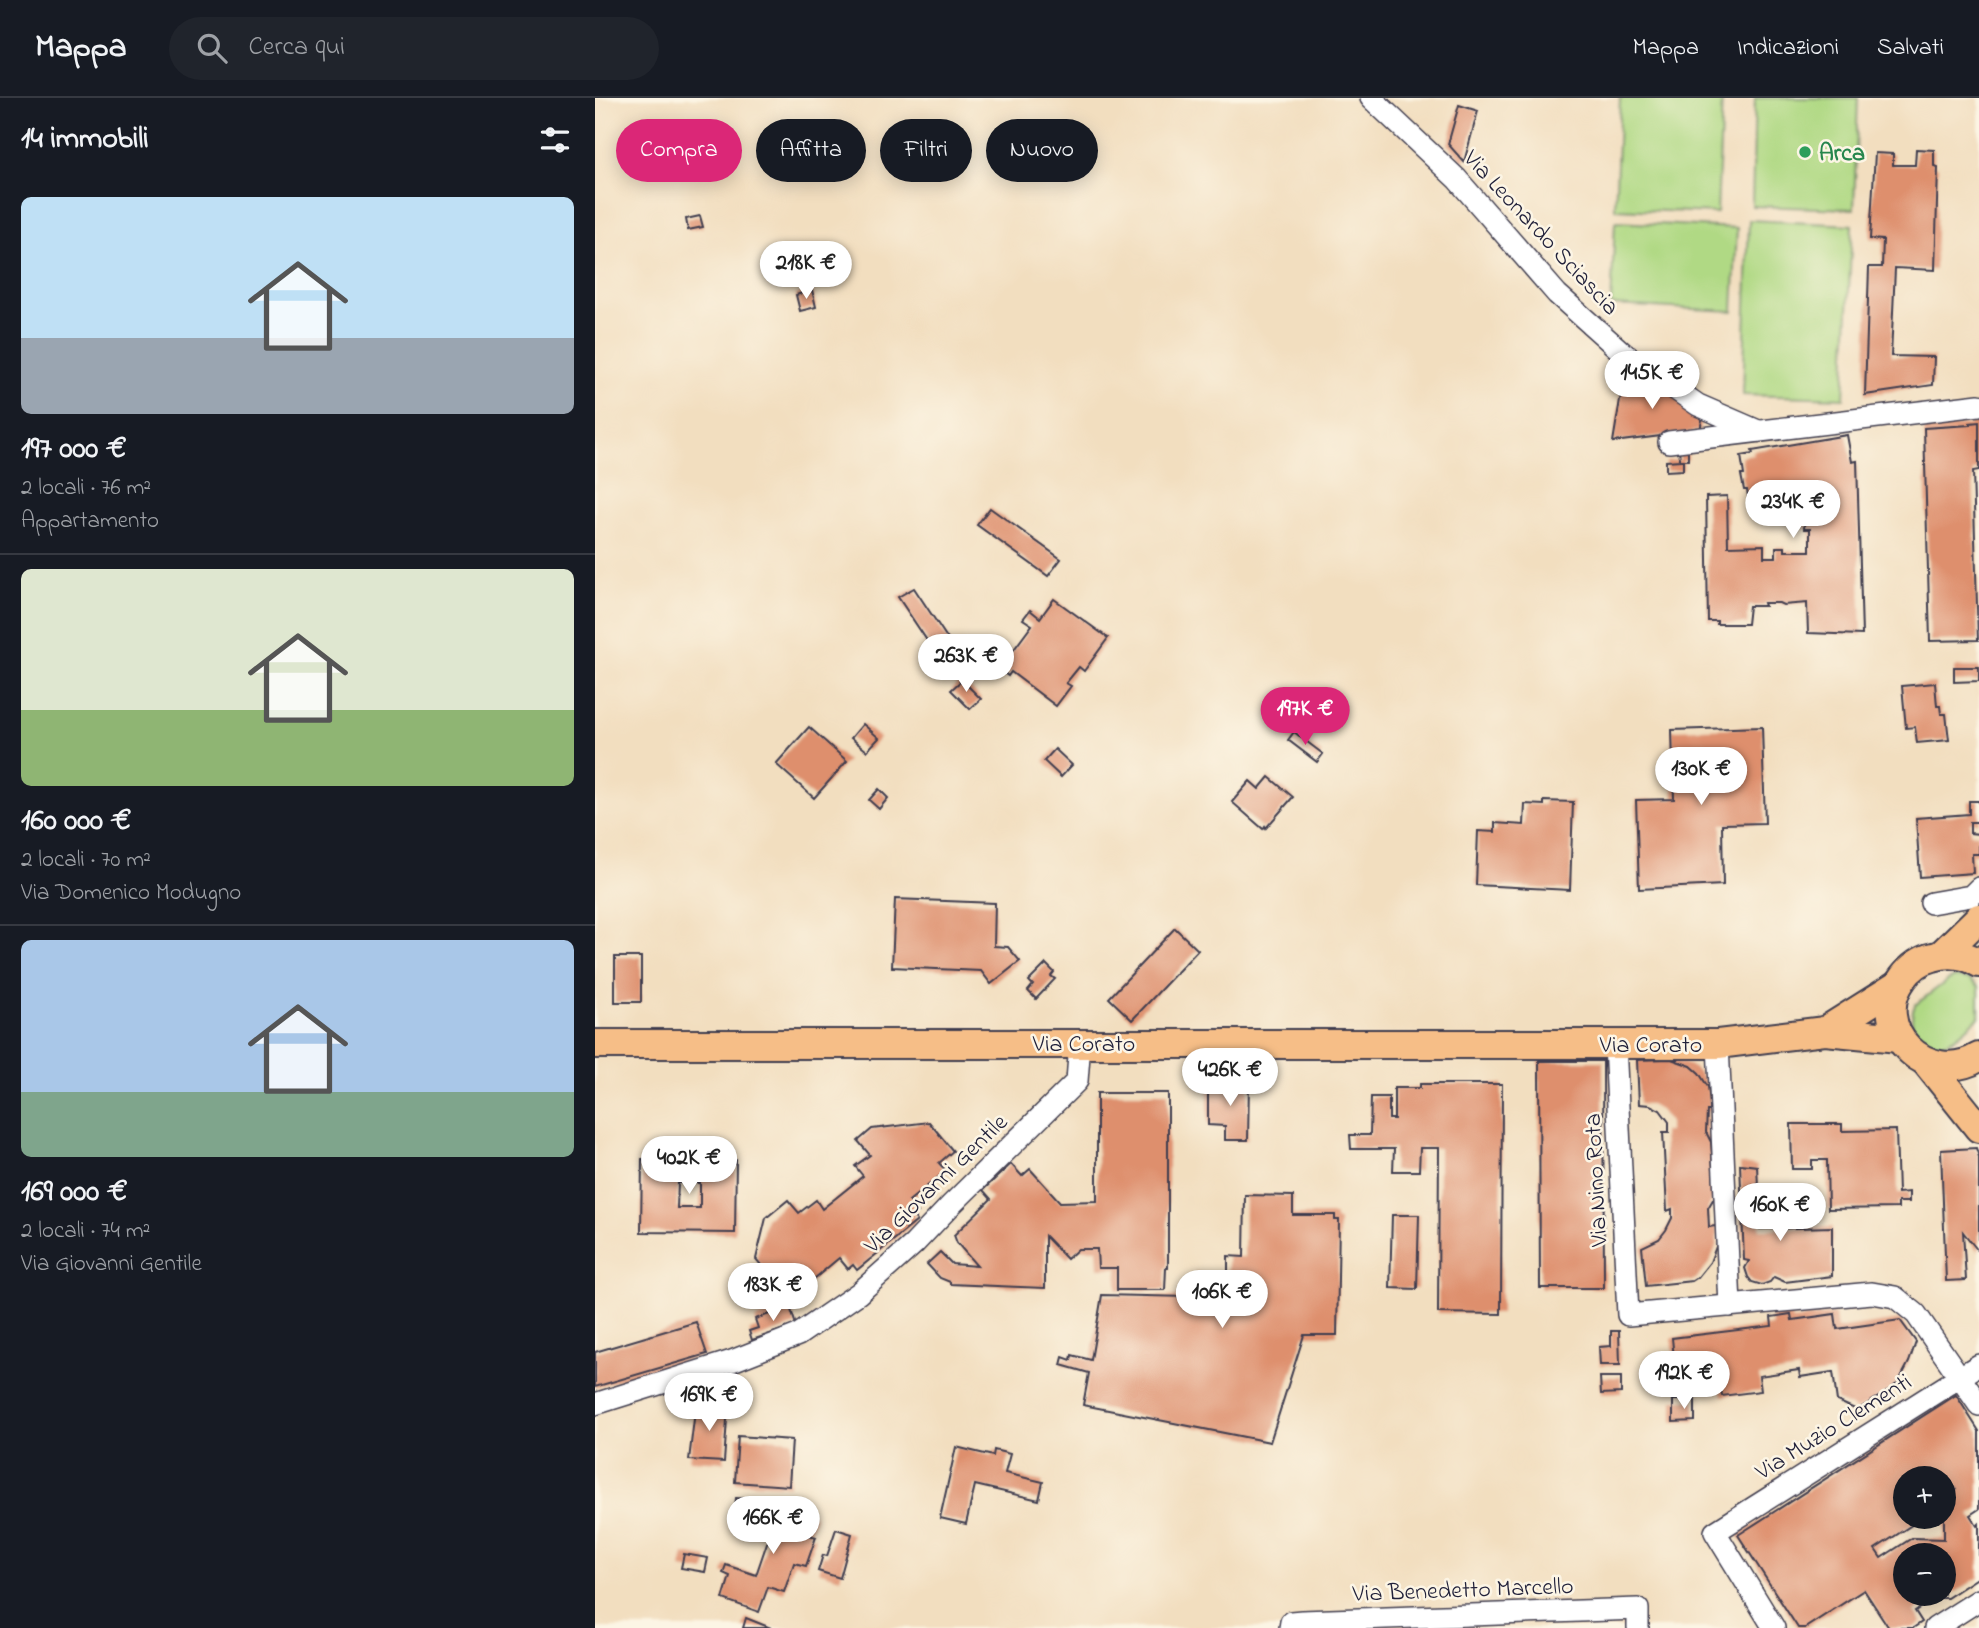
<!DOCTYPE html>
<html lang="it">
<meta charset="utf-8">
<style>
body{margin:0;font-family:"Indie Flower",sans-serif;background:#20242c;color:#f1f3f6;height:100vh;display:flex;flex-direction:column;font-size:26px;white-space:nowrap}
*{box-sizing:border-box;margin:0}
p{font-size:23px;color:#9ea1a6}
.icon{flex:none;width:38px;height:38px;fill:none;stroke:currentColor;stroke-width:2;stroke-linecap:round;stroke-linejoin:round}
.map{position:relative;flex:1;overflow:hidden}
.details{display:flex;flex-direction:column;background:#171b24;width:595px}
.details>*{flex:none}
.hud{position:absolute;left:21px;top:21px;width:665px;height:63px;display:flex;gap:14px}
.controls{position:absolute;left:1298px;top:1368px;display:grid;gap:14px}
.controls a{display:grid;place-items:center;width:63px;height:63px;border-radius:50%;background:#171b24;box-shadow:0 4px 18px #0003;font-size:35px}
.price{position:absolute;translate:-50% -60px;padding:0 16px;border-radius:24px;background:#fff;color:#222;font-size:23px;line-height:46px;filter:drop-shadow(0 2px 4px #0008)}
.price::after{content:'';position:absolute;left:50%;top:42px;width:21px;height:16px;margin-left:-10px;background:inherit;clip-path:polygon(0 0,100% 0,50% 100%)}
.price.selected{background:#db2777;color:#fff}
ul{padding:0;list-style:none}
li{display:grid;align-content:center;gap:14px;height:371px;padding:0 21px}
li+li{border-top:2px solid #363941}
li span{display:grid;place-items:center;height:217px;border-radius:10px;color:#555}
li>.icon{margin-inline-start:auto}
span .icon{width:126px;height:126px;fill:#fffc;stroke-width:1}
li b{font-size:30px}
h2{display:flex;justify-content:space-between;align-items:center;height:84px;padding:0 21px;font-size:30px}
.chip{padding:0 24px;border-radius:32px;background:#171b24;box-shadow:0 4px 18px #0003;font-size:24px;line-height:63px}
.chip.selected{background:#db2777;color:#fff}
header{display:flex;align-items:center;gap:42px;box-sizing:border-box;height:98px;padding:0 35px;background:#171b24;border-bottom:2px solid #363941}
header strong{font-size:33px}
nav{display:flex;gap:38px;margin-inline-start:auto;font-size:24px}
.search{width:490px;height:63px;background:#20242c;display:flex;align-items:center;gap:18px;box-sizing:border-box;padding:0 24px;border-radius:38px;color:#9ea1a6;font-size:26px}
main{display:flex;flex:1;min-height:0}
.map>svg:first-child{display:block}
</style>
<header>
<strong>Mappa</strong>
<div class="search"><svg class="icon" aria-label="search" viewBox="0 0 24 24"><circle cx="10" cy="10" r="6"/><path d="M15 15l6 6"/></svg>Cerca qui</div>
<nav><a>Mappa</a><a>Indicazioni</a><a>Salvati</a></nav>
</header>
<main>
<section class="details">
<h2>14 immobili<svg class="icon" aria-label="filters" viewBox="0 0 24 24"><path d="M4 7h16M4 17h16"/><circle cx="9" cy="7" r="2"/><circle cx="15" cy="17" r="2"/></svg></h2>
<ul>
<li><span style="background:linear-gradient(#bfe0f5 65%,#9aa5b1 0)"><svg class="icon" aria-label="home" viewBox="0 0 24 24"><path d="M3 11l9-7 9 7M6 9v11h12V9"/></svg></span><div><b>197 000 €</b><p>2 locali · 76 m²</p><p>Appartamento</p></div></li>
<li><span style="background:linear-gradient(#dfe7d0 65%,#8fb573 0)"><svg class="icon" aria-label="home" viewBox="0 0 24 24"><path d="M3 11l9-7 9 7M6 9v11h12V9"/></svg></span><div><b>160 000 €</b><p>2 locali · 70 m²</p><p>Via Domenico Modugno</p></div></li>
<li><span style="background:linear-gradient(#a9c7e8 70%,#7fa58c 0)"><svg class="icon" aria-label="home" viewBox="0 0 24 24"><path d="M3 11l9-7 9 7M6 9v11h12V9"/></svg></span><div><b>169 000 €</b><p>2 locali · 74 m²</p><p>Via Giovanni Gentile</p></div></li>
</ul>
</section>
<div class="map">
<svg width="1384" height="1530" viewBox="0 0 1384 1530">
<rect width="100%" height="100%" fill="#fcf5e5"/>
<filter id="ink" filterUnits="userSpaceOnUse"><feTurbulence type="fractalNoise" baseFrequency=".0143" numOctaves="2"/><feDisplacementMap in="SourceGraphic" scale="14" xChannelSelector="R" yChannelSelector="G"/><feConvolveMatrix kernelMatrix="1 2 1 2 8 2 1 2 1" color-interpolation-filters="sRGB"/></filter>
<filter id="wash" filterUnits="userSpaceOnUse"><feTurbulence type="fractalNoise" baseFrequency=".00686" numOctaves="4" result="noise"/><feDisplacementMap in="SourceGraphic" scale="28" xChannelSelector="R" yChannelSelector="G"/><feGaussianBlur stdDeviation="1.57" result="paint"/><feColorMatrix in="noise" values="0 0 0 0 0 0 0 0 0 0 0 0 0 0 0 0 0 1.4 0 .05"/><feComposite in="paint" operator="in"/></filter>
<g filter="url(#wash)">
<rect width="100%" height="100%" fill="#f2debf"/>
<g fill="#b0d984" stroke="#697e60" stroke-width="2">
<polygon points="1025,0 1127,0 1122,115 1020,111"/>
<polygon points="1160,0 1263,0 1259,111 1157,108"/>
<polygon points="1154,122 1257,127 1249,300 1148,297"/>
<polygon points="1020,124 1142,130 1138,213 1016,207"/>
<path d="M1360,879L1375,881L1384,889V919C1374,928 1361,942 1348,945C1323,952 1311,926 1320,907L1353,882Z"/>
</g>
<g id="blocks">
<g fill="#de8f6d" fill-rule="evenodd">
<polygon points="864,7 883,13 869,64 853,46"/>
<polygon points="1321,51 1339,52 1339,68 1343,69 1340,172 1300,170 1296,258 1339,259 1338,287 1270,297 1274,169 1287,169 1288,142 1275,141 1280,55 1298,56 1298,67 1320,67"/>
<polygon points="105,118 108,129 93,132 91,121"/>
<polygon points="217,192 221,209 205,213 201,197"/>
<polygon points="1031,266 1108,316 1105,333 1018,344"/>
<polygon points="1384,324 1384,372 1378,373 1383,542 1335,543 1329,330 1375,327 1375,325"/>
<polygon points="1252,337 1257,364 1262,363 1267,537 1213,535 1212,505 1188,507 1184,505 1169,505 1170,508 1154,508 1152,526 1122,526 1122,523 1113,523 1111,399 1132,398 1133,448 1169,447 1169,459 1181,459 1181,449 1190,449 1190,453 1215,453 1215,431 1209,431 1211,403 1197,401 1177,404 1178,407 1155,411 1152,392 1149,392 1146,377 1149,377 1146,358 1158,356 1157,353"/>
<polygon points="1084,350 1093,350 1093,362 1088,362 1088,372 1071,373 1071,363 1085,362"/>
<polygon points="395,410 466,461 453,478 382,427"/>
<polygon points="319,490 366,561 351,571 303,499"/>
<polygon points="459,501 513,540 489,573 484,569 471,585 476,588 461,608 416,574 413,578 400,568 410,555 414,558 437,527 428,521 435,512 445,520"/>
<polygon points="1359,569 1384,569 1384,583 1359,584"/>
<polygon points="367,582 386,601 375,611 356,592"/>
<polygon points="1340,585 1342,608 1345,608 1346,616 1351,616 1354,642 1322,645 1320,629 1311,630 1307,588"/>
<polygon points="268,626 284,640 272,653 256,640"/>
<polygon points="214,629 252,663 219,700 181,666"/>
<polygon points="1167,629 1170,725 1127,726 1128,787 1044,791 1041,702 1079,701 1077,632"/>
<polygon points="699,634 728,656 722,664 693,642"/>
<polygon points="460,651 477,667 466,679 449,663"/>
<polygon points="674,679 698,699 671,730 670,728 668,731 637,704 655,683 664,691"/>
<polygon points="284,691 293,700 284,711 274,702"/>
<polygon points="949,703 978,704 975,792 881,787 883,733 900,734 900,725 929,727 930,706 949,707"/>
<polygon points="1374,703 1384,703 1384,724 1375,724 1375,735 1384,736 1384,756 1377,756 1378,775 1325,779 1321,720 1374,716"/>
<polygon points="300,801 400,805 399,848 413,849 425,863 396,886 386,873 297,869"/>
<polygon points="580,830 603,852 537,922 514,900"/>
<rect x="20" y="859" width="26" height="45"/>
<polygon points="451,866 459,874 456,878 460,881 441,901 433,893 438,887 434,883"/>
<polygon points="1076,961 1096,968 1104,975 1113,989 1116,1013 1112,1013 1111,1034 1116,1044 1120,1098 1113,1110 1114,1129 1120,1128 1122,1131 1122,1146 1115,1164 1103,1179 1097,1183 1051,1188 1047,1149 1064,1141 1071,1132 1077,1120 1077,1111 1072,1113 1068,1034 1074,1034 1074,1024 1065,1012 1055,1007 1044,1006 1042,962"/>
<polygon points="944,963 1008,963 1009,1190 945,1190"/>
<polygon points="613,983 654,984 653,1042 630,1042 630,1028 613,1027"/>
<polygon points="825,986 907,986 906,1216 843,1215 844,1050 825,1050 824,1073 798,1073 799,1051 756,1051 755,1037 775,1037 776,999 794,999 794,1021 799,1021 799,990 825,990"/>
<polygon points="502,995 573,995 573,1170 571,1170 570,1192 522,1192 522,1170 503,1170 502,1151 483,1151 472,1161 450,1138 450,1190 355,1186 355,1184 345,1180 332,1166 345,1154 357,1166 382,1168 362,1145 359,1137 396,1101 388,1092 416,1066 427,1078 435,1071 465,1104 502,1103"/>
<polygon points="334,1024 358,1053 344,1065 351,1073 314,1103 323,1114 318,1118 322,1123 262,1172 258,1167 253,1171 244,1160 207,1191 199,1181 186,1191 161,1161 171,1120 193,1102 204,1115 221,1102 227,1111 268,1078 260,1068 275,1057 263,1043 277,1031"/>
<polygon points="1196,1026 1247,1026 1247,1033 1301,1032 1303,1095 1314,1094 1314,1104 1303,1104 1303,1110 1233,1111 1232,1062 1217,1062 1217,1071 1197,1071"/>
<polygon points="1381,1050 1384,1059 1384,1154 1368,1134 1371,1182 1351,1183 1346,1052"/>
<path d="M47,1061L141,1062L140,1135L46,1134ZM83,1085H105V1110H82Z"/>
<polygon points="1145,1066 1162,1068 1165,1131 1237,1129 1237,1178 1190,1184 1179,1179 1175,1184 1167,1187 1157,1184 1153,1179 1150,1170 1154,1163 1149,1162"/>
<polygon points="1187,1096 1198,1097 1198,1110 1186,1110"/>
<polygon points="650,1097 698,1098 698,1117 740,1117 740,1122 744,1122 742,1237 709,1237 675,1344 488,1307 494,1275 466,1267 468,1259 476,1262 477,1257 496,1262 507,1197 594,1199 601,1174 633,1183 633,1158 649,1159"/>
<polygon points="797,1117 824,1117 822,1191 795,1190"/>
<polygon points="195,1209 201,1227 157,1242 154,1233 163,1230 160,1221"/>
<polygon points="1196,1216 1197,1222 1240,1216 1242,1231 1305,1222 1321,1244 1314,1264 1303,1285 1290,1295 1262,1312 1242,1303 1238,1274 1205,1279 1204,1272 1164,1278 1166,1293 1127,1298 1124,1280 1097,1283 1095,1269 1080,1270 1077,1240 1177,1228 1176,1219"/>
<polygon points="101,1224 112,1256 0,1289 0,1254"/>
<polygon points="1016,1233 1024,1233 1025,1267 1005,1267 1004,1249 1016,1248"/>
<polygon points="1005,1279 1026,1279 1026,1295 1006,1296"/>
<path d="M1361,1297L1384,1333V1411L1375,1417L1382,1428L1384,1426V1479L1352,1500H1340L1320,1513L1327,1524L1318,1530H1294L1269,1492L1210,1530H1203L1143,1437ZM1311,1381H1349V1385L1354,1382L1361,1392L1349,1400V1441L1317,1440L1286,1460L1280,1451L1329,1419H1311ZM1311,1458H1349V1496H1311Z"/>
<polygon points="1078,1302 1100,1302 1100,1323 1078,1324"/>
<polygon points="101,1305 133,1307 129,1364 94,1362"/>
<polygon points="143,1338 197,1342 194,1388 140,1384"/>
<polygon points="361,1349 398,1358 399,1352 415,1356 410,1375 448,1384 444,1402 380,1387 371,1426 345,1420"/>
<polygon points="141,1400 153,1401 150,1426 138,1425"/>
<polygon points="168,1404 220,1417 214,1437 221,1439 211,1468 199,1465 189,1494 173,1489 164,1514 128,1501 135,1478 128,1475 131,1467 161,1477 177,1430 161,1426"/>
<polygon points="241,1431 257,1436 245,1480 223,1473 228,1457 232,1458"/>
<polygon points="89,1456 113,1460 110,1474 86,1470"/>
<polygon points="151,1520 176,1530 148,1530"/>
</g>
</g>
</g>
<g filter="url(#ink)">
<use href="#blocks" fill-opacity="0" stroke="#413e4f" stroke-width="2"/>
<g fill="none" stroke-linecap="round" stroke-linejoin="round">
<g stroke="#413e4f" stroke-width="24">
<g id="minor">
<polyline points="776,0 862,81 962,196 1028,255 1103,307 1163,333"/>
<polyline points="1074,344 1384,307"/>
<polyline points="1336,805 1376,798 1384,790"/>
<polyline points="1020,946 1033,1217 1277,1195 1300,1199 1321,1216 1384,1307"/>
<polyline points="1123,946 1135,1208"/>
<polyline points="0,1306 137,1263 203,1237 264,1195 319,1146 356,1107 482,983 485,945"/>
<polyline points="695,1530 696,1524 707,1523 1043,1511 1043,1530"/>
<polyline points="1179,1530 1120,1434 1384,1267"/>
<polyline points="1340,1530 1384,1502"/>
</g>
</g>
<g stroke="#413e4f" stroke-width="32">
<g id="major">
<polyline points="1347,856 1384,820"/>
<path d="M1384,865C1370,856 1354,854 1338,859C1325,862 1316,869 1308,880C1271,929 1332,991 1384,959"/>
<polyline points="1230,933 1303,887"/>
<polyline points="0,946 1123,946 1230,933 1304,940"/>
<polyline points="1332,965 1384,1030"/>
</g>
</g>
<use href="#minor" stroke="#fff" stroke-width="21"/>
<use href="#major" stroke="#f6be87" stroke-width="28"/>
</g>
</g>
<circle fill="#2e9e5b" stroke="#fcf5e5" stroke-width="2.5" cx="1210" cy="54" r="7"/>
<g text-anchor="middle" stroke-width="5" stroke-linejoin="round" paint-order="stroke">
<g font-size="24" font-weight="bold" fill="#27864d" stroke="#fcf5e5" text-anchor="start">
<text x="1224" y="62">Arca</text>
</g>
<g font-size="24" fill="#22223b" stroke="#fcf5e5">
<text transform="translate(947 134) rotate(47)" y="8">Via Leonardo Sciascia</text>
<text x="489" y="953">Via Corato</text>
<text x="1056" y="954">Via Corato</text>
<text transform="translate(1000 1082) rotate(-93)" y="8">Via Nino Rota</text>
<text transform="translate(340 1085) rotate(-44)" y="8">Via Giovanni Gentile</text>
<text transform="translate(1238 1328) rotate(-32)" y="8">Via Muzio Clementi</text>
<text transform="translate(868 1491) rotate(-2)" y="8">Via Benedetto Marcello</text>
</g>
</g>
</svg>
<div class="controls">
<a>+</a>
<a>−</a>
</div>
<b class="price" style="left:211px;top:203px">218K €</b>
<b class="price" style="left:1057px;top:313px">145K €</b>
<b class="price" style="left:1198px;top:442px">234K €</b>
<b class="price" style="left:371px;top:596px">263K €</b>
<b class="price selected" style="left:710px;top:649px">197K €</b>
<b class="price" style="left:1106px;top:709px">130K €</b>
<b class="price" style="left:635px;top:1010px">426K €</b>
<b class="price" style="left:94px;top:1098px">402K €</b>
<b class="price" style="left:1185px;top:1145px">160K €</b>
<b class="price" style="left:178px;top:1225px">183K €</b>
<b class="price" style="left:627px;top:1232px">106K €</b>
<b class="price" style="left:1089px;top:1313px">192K €</b>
<b class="price" style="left:114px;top:1335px">169K €</b>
<b class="price" style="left:178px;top:1458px">166K €</b>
<div class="hud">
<a class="chip selected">Compra</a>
<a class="chip">Affitta</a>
<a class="chip">Filtri</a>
<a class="chip">Nuovo</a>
</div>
</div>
</main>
